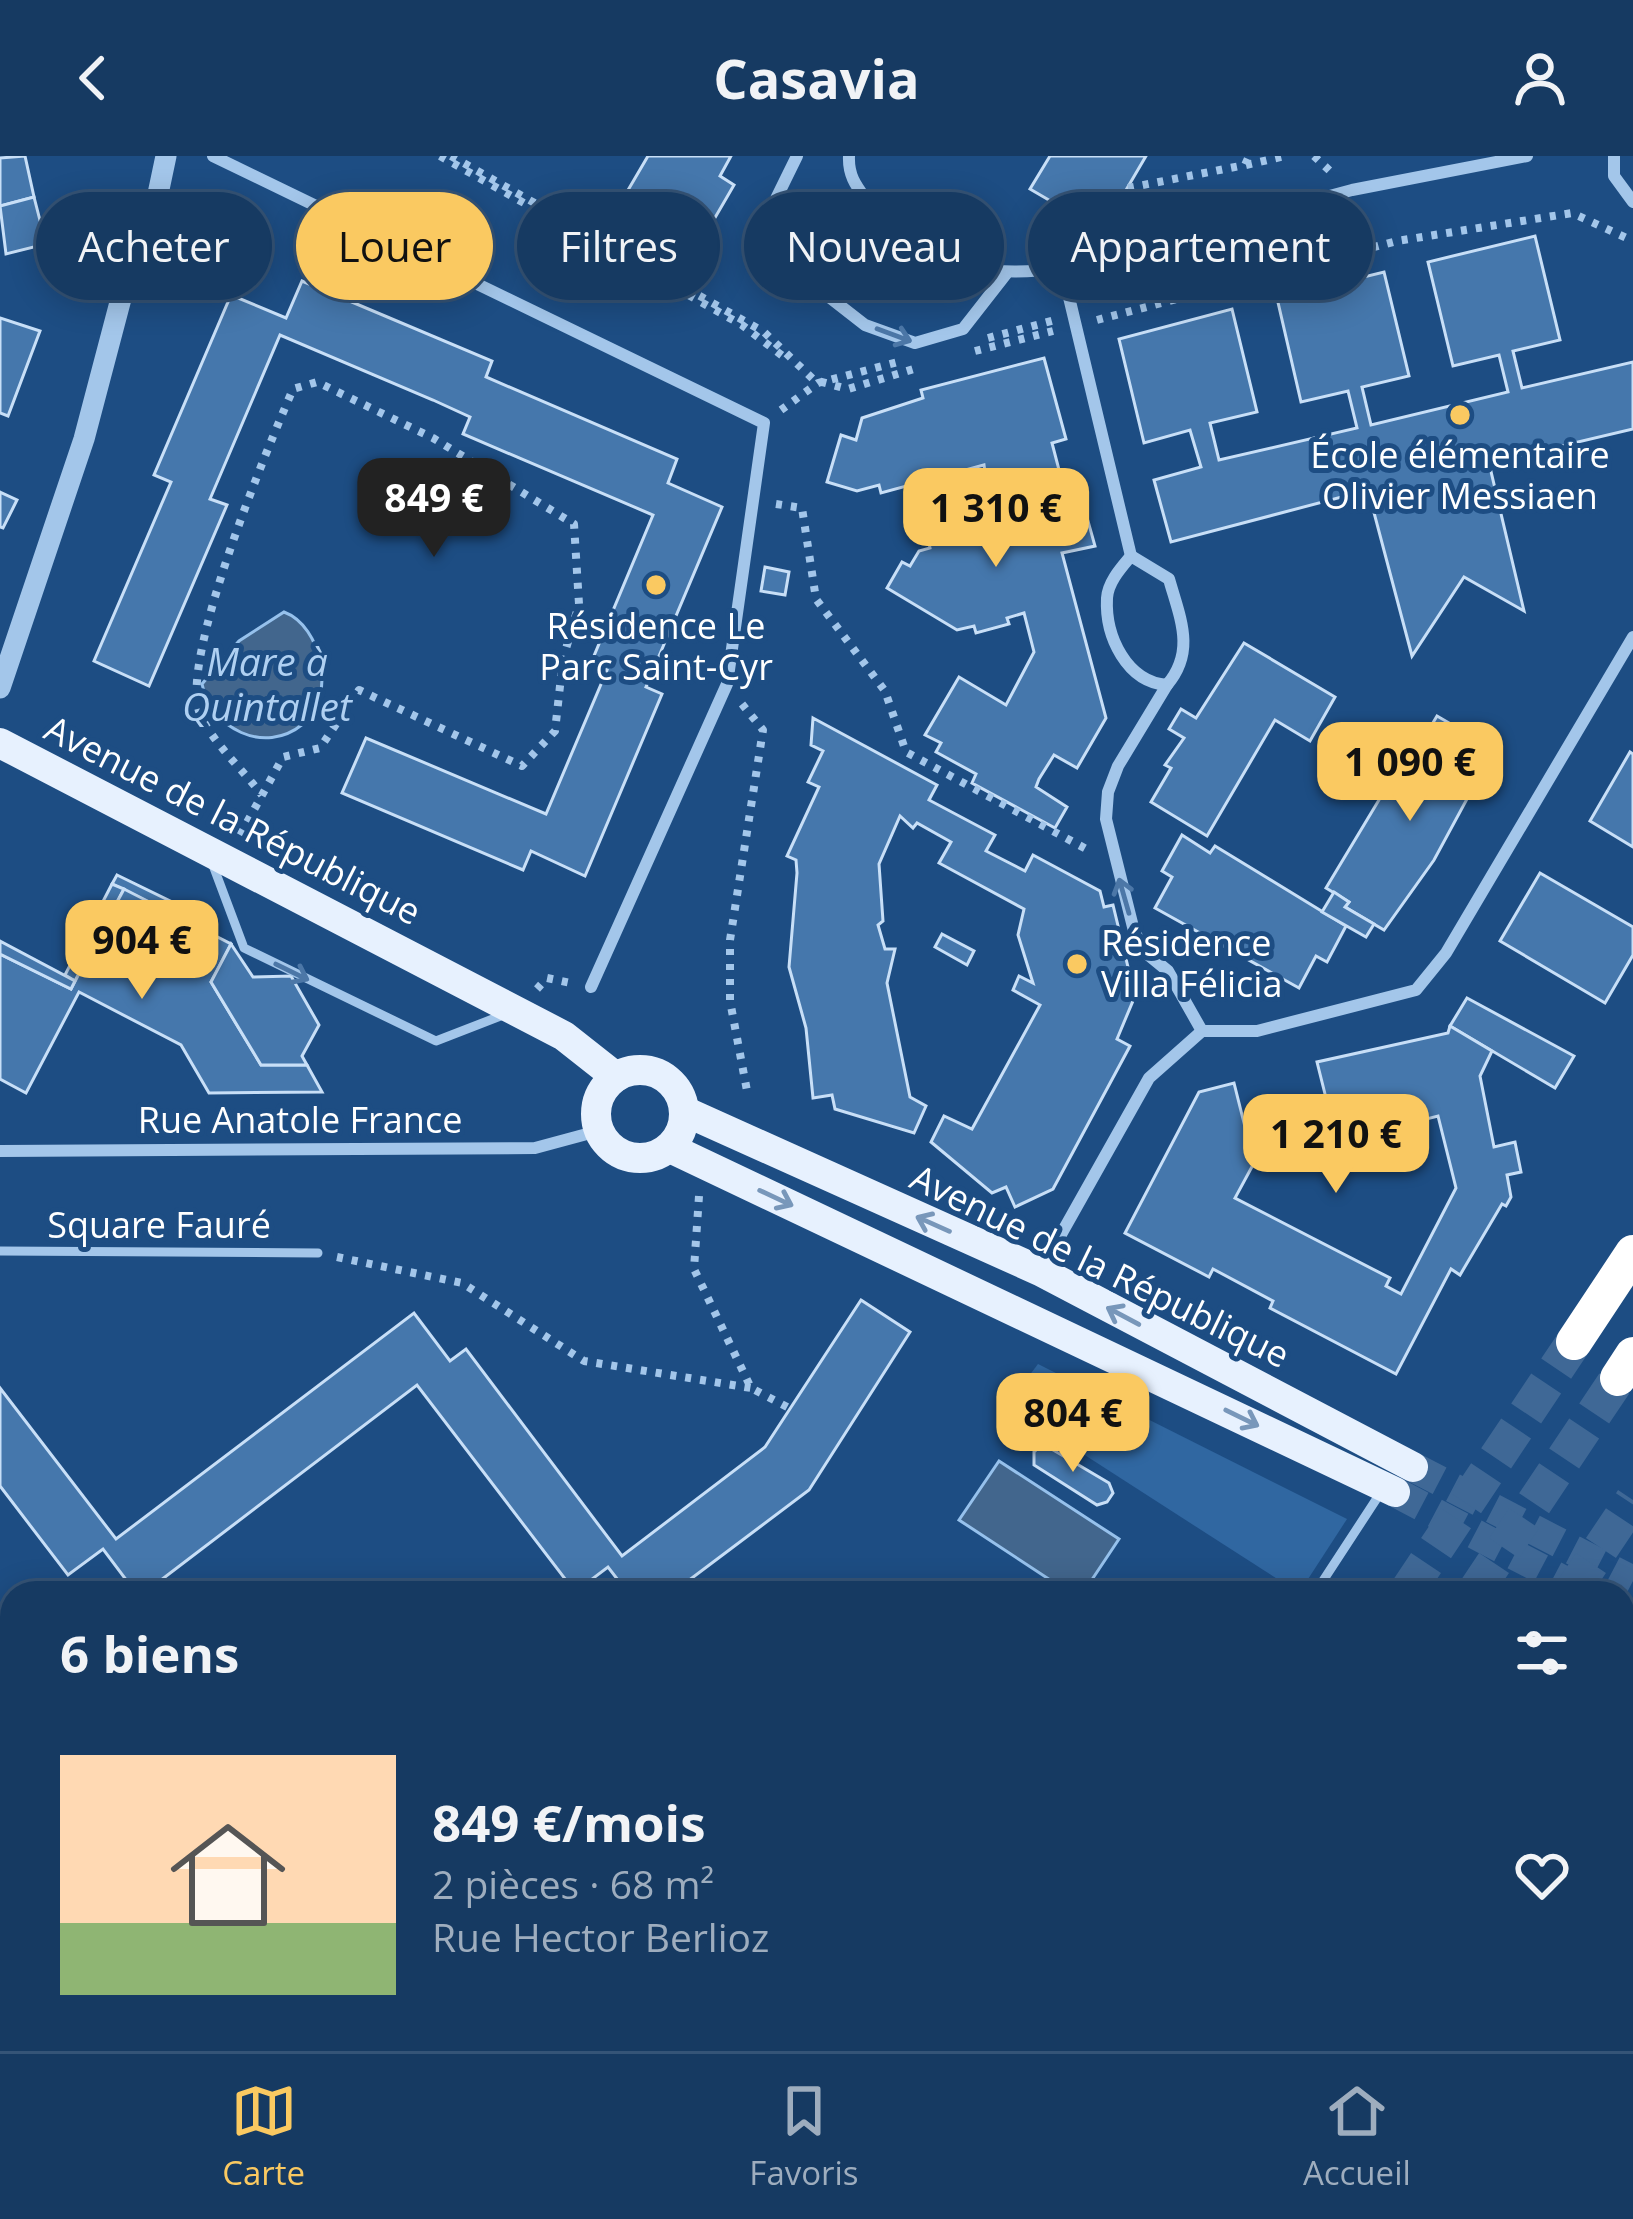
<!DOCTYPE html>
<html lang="fr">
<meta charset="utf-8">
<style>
body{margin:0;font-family:"Open Sans",sans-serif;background:#1f4168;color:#f1f3f6;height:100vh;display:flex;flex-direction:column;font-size:45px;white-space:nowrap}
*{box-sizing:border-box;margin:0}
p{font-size:39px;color:#9eadbe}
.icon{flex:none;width:66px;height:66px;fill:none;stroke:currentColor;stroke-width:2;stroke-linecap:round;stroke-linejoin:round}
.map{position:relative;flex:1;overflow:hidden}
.panel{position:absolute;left:0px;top:1425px;width:1635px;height:471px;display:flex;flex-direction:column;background:#163a62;border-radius:36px 36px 0 0;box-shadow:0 6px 30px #0003,0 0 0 3px #355477}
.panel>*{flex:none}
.banner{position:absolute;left:36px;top:36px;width:1563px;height:108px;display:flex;gap:24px}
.price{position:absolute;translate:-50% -102px;padding:0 27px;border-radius:24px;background:#fac961;color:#111;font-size:39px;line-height:78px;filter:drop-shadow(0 3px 6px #0008)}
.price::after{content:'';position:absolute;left:50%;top:72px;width:36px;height:27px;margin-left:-18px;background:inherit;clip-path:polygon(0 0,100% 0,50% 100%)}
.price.current{background:#222;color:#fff}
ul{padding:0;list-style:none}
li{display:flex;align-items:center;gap:36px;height:300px;padding:0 60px}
li span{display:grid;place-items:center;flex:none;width:336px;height:240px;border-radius:0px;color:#555}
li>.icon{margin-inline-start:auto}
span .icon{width:144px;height:144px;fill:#fffc;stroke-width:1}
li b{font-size:51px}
h2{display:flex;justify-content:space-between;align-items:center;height:144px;padding:0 60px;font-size:51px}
.tag{padding:0 42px;border-radius:54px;background:#163a62;box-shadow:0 6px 30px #0003,0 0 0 3px #355477;font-size:42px;line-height:108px}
.tag.current{background:#fac961;color:#111}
header{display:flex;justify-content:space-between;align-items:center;height:156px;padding:0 60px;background:#163a62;font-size:54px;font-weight:700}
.dock{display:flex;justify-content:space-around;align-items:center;height:168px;border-top:3px solid #355477;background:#163a62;font-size:33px;color:#9eadbe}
.dock a{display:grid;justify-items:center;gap:6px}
.dock .current{color:#fac961}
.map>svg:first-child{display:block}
</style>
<header><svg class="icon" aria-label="back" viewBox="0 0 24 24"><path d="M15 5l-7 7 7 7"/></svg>Casavia<svg class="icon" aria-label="person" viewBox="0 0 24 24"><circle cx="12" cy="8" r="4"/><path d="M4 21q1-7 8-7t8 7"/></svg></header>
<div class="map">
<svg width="1633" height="1895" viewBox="0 0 1633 1895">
<rect width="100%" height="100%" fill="#1d4d83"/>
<polygon fill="#3067a1" points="1038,1208 1347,1363 1299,1437 1007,1249"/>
<g fill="#42668d" stroke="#96c1ec" stroke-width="3">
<path d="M284,456C322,470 337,541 303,568C264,600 211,572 202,528L239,485Z"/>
<polygon points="999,1305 1119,1383 1083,1437 1070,1437 959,1364"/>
</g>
<g fill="#4577ac" stroke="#c8dff7" stroke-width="3">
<polygon points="25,0 34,41 0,50 0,2"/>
<polygon points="648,0 731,0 720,20 734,29 684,115 607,70"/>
<polygon points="1050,0 1146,0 1102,75 1030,33"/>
<polygon points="34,41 46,88 6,98 0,50"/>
<polygon points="1535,80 1560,184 1513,195 1522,232 1633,206 1633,273 1489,307 1524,455 1464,421 1412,500 1368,334 1171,386 1154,324 1201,311 1190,274 1144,287 1119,183 1232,153 1257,256 1210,267 1219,304 1357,272 1348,235 1301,246 1277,142 1384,116 1409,220 1362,231 1371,269 1508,236 1499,199 1453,210 1428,106"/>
<polygon points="302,125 492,205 486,221 677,303 668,327 722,351 646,531 662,538 585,720 531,695 523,714 342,637 366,582 546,658 607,514 591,507 653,359 463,278 470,261 433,244 280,179 210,343 227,349 149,530 94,505 171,326 154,319 231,139 286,162"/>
<polygon points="0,162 40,175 8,260 0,257"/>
<polygon points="1044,202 1066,283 1052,287 1065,337 1079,333 1095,390 1062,397 1106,562 1077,612 1054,599 1039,623 1036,631 1067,651 1055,672 972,627 976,618 936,596 941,587 925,579 959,521 1006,549 1034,496 1024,457 1007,462 1009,468 976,477 974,470 957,474 887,432 902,406 910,410 919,395 930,392 929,387 1009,371 994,314 985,316 984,309 881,337 879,329 857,335 827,326 841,279 856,284 862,262 923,242 921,234"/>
<polygon points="0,336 17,344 3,372 0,371"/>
<polygon points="765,411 789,416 785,439 761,435"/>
<polygon points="1244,487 1335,541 1310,585 1275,564 1207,680 1151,646 1171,612 1165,609 1184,582 1169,573 1181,553 1196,562"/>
<polygon points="1437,560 1494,593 1434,704 1384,774 1345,751 1349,746 1326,732 1397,614 1403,617"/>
<polygon points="813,562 937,629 929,644 995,679 986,695 1025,715 1033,699 1100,735 1104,751 1113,749 1135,840 1117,883 1130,890 1053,1033 1015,1051 1006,1031 992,1037 931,986 944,960 972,973 1040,849 1013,834 1019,820 1033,827 1018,779 1024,753 939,707 951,686 917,667 913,672 900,660 879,708 883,765 878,769 885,793 895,793 887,827 910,941 926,950 914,977 835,953 832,939 813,942 806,872 789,811 797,717 796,704 787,700 819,631 808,626 823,595 811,589"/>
<polygon points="1630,596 1633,598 1633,691 1590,665"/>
<polygon points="1182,679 1210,697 1215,690 1346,770 1327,806 1316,800 1299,832 1155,752 1172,721 1162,715"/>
<polygon points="1540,717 1633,771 1633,799 1605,847 1500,785"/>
<polygon points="117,719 170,745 165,754 112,728"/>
<polygon points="112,728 124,733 75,825 65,819"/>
<polygon points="124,733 231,788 211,826 261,909 307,909 322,936 209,937 181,889 79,836 26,937 0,923 0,798 71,833"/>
<polygon points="1334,736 1349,746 1345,751 1374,768 1366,781 1322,756"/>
<polygon points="942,778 974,795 967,809 935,791"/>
<polygon points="0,785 75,825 71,833 0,798"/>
<polygon points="231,788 253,821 291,820 319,869 302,900 307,909 261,909 211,826"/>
<polygon points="1467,842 1574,900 1555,932 1450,870"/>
<polygon points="1450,870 1492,895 1480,920 1494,991 1515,986 1521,1016 1507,1019 1511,1041 1506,1050 1502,1048 1460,1119 1451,1113 1396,1218 1270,1152 1273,1145 1213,1113 1209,1121 1125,1077 1199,936 1234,927 1254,1007 1235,1042 1390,1122 1386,1130 1401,1138 1456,1032 1438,960 1371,977 1369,969 1335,978 1317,906 1448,877"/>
<polygon points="861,1144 910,1176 809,1334 672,1437 628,1437 608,1411 575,1436 417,1229 144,1437 136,1437 103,1393 68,1419 0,1330 0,1232 116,1383 414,1157 450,1205 466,1193 622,1400 765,1291"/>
<polygon points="1043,1288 1109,1327 1113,1337 1107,1346 1097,1349 1034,1309 1034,1296"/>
<polygon points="0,1524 12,1541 12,1643 0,1628"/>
<polygon points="12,1802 12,1879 0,1888 0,1811"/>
<polygon points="386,1884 448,1884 456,1895 382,1895 378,1890"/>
</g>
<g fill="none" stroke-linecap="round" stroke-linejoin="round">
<g stroke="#3f6896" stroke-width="30" stroke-dasharray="30 15" stroke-linecap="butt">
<polyline points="1413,1311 1633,1425"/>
<polyline points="1395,1336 1587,1437"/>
<polyline points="1623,1456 1633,1461"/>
</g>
<g stroke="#3f6896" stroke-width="36" stroke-dasharray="36 18" stroke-linecap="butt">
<polyline points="1406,1437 1574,1186"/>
<polyline points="1474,1437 1618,1222"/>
<polyline points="1571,1437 1633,1344"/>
<polyline points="1099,1895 1107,1884"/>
<polyline points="1167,1895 1174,1884"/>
<polyline points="1264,1895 1272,1884"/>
</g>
<g stroke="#a3c6ea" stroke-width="8" stroke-dasharray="6 9" stroke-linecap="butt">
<polyline points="440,0 742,169 784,201"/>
<polyline points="451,0 764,176 814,224 848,233 914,213"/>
<polyline points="1314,0 1330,15"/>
<polyline points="1246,9 1285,0"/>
<polyline points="1128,32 1245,9 1249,0"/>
<polyline points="1097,164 1397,85 1572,57 1633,85"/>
<polyline points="988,182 1055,164"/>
<polyline points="975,195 1053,175"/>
<polyline points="781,254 818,227 898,206"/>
<polyline points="776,348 802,352 816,443 885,535 906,596 1090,695"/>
<polyline points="742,548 763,574 730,784 730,845 748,940"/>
<path d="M240,679L283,601L320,592L359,534L522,610L555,575L563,503L579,448L574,368L433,282L317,226L293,233C268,291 178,505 200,558C212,586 243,614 262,639"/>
<polyline points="537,833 547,822 571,827"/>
<polyline points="699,1040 694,1113 751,1232 789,1252"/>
<polyline points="337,1101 462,1127 584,1205 751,1232"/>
<polyline points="1623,1654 1633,1655"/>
<polyline points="1381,1895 1388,1884"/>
</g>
<g stroke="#a3c6ea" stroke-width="9">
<polyline points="211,704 244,792 436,885 503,859"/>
<polyline points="0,1095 318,1097"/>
<polyline points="1315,1437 1381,1336"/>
<polyline points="1000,1895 1009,1884"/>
</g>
<g stroke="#a3c6ea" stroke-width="12">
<polyline points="213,0 764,267 727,528 591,831"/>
<polyline points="797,0 770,55 806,123 865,169 915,187 963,173 1006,118"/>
<path d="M849,0C848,22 858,32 870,49C914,113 990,122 1062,112L1352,34L1527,0"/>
<polyline points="1614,0 1614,20 1633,46"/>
<polyline points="1062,112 1131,400"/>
<path d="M1131,400L1169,423C1180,462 1196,495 1167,529C1127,526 1105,481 1107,442C1108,426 1121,412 1131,400Z"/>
<polyline points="1167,529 1118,610 1108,636 1106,663 1134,775 1146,797 1168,815 1202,875"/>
<polyline points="0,995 535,992 598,975"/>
<polyline points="1041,1114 1149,922 1202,875 1257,875 1416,834 1446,797 1633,481"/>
<polyline points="1623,1786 1633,1772"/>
<polyline points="1546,1895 1553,1884"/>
</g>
<polyline stroke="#a3c6ea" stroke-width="21" points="0,532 84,283 123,135 147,90 166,0"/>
<g stroke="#e7f1fe" stroke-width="30">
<polyline points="0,587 564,880 616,921"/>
<circle cx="640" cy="958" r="44"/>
<polyline points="684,955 1040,1115 1413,1311"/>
<polyline points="670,992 1395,1336"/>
</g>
<g stroke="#fff" stroke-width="36">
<polyline points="1574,1186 1633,1097"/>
<polyline points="1618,1222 1633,1199"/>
</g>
</g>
<defs><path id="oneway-shaft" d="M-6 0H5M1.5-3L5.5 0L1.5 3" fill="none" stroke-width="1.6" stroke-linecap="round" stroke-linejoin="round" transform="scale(3)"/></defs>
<g stroke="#4c77a7">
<use href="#oneway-shaft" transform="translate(894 179) rotate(20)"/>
<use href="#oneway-shaft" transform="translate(1124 740) rotate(-106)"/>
<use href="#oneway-shaft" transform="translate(292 816) rotate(26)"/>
</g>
<g stroke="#7897ba">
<use href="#oneway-shaft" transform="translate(776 1042) rotate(25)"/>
<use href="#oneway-shaft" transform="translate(933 1068) rotate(-156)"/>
<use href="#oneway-shaft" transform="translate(1123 1160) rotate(-152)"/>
<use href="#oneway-shaft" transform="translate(1242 1262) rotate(26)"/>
</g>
<g fill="#fac961" stroke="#1d4d83" stroke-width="4.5">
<circle cx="1460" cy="259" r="12"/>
<circle cx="656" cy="429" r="12"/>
<circle cx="1077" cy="808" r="12"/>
</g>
<g text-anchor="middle" stroke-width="10" stroke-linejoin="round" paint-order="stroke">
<g font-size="36" fill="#fff" stroke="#1d4d83">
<text x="1460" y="312">École élémentaire<tspan x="1460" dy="41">Olivier Messiaen</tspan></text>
<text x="656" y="483">Résidence Le<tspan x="656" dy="41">Parc Saint-Cyr</tspan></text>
<text x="1101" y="800" text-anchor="start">Résidence<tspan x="1101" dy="41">Villa Félicia</tspan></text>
</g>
<g font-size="36" fill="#fff" stroke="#1d4d83">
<text transform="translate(233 664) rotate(27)" y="13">Avenue de la République</text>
<text x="300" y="977">Rue Anatole France</text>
<text x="159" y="1082">Square Fauré</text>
<text transform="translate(1100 1110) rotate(26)" y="13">Avenue de la République</text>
</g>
<g font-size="39" font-style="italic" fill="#afd0f2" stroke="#1d4d83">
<text x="267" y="520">Mare à<tspan x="267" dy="45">Quintallet</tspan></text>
</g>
</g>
</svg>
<b class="price current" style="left:434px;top:404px">849 €</b>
<b class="price" style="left:996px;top:414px">1 310 €</b>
<b class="price" style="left:1410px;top:668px">1 090 €</b>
<b class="price" style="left:142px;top:846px">904 €</b>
<b class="price" style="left:1336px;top:1040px">1 210 €</b>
<b class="price" style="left:1073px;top:1319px">804 €</b>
<div class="banner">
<a class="tag">Acheter</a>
<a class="tag current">Louer</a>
<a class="tag">Filtres</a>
<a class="tag">Nouveau</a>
<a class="tag">Appartement</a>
</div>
<section class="panel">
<h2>6 biens<svg class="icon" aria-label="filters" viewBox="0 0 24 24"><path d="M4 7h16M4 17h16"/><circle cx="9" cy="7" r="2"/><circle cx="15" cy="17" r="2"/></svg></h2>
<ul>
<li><span style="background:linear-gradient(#ffd9b3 70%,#8fb573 0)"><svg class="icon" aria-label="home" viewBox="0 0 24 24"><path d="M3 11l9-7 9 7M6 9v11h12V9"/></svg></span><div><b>849 €/mois</b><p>2 pièces · 68 m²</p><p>Rue Hector Berlioz</p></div><svg class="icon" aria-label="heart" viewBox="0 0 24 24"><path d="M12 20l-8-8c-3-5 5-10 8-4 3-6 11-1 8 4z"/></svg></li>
</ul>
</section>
</div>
<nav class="dock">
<a class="current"><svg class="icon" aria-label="map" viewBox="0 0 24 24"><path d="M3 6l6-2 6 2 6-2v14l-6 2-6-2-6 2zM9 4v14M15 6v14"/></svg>Carte</a>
<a><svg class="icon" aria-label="saved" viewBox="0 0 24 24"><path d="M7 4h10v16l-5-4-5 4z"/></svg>Favoris</a>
<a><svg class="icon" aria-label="home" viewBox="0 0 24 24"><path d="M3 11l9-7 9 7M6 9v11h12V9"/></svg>Accueil</a>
</nav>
